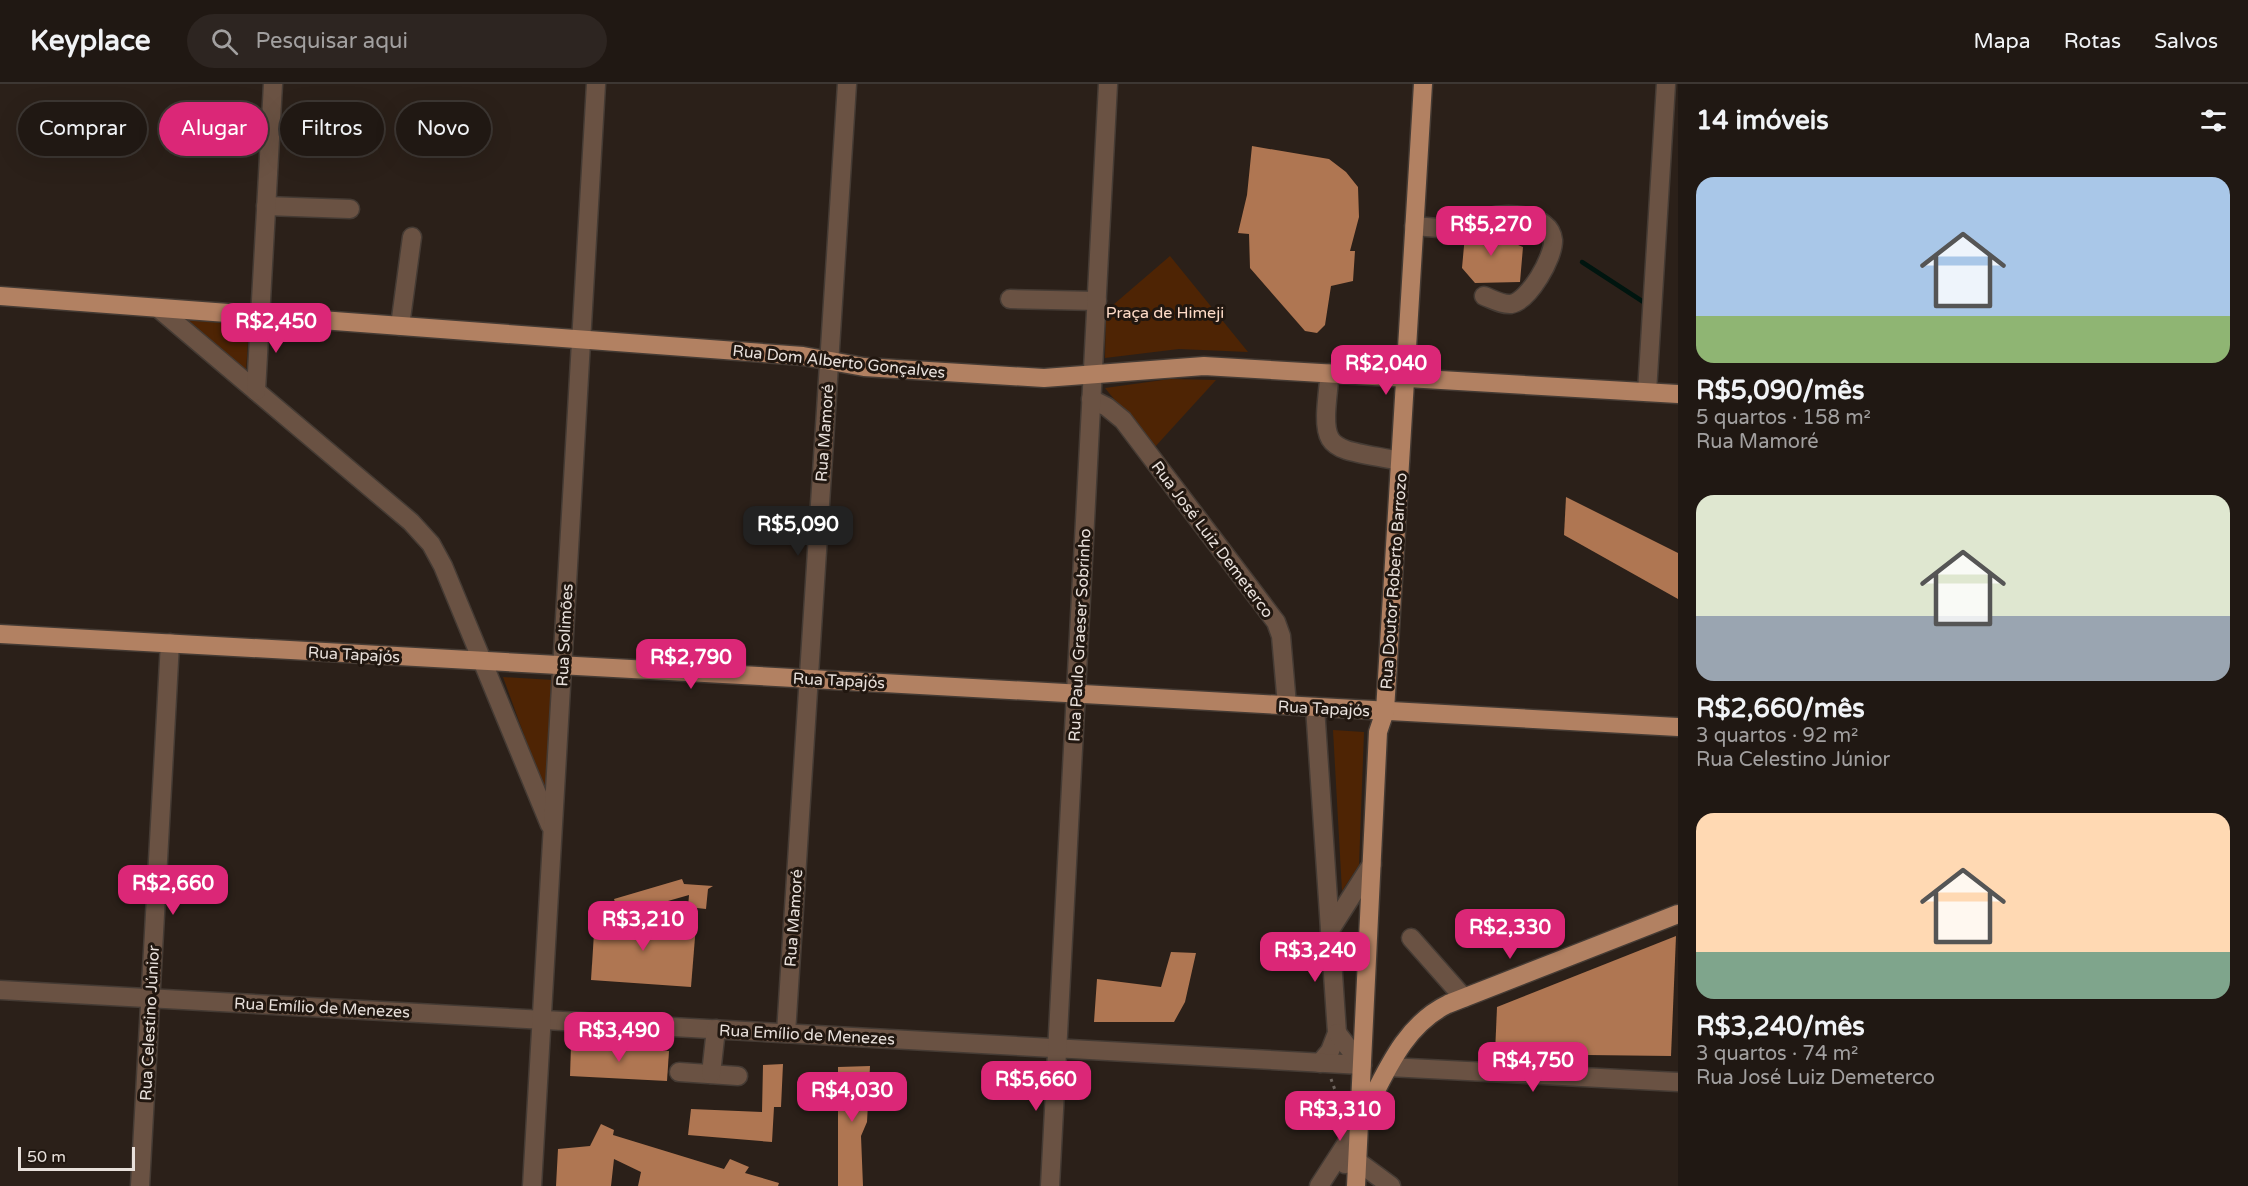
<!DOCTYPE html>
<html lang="pt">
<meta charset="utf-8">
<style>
body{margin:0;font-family:"Varela Round",sans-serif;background:#2d2521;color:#f1f3f6;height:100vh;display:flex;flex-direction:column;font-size:22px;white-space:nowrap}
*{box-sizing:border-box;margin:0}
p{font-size:20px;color:#a2a0a0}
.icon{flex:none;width:33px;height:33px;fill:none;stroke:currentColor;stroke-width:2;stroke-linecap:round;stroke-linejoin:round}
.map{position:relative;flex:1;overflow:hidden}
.drawer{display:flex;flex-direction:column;background:#201813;width:570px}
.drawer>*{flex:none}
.banner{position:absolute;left:18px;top:18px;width:570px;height:54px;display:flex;gap:12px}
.scale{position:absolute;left:18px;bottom:15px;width:117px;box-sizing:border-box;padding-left:6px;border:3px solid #e8e0db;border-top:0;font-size:16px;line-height:21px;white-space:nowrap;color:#e8e0db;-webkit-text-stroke:4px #211710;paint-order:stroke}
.price{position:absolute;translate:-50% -51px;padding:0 14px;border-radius:12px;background:#db2777;color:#fff;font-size:20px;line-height:39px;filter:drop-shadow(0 2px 3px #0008)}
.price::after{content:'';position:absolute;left:50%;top:36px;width:18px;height:14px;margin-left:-9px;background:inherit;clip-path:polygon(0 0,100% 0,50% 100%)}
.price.on{background:#222;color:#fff}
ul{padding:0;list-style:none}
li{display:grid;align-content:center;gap:12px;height:318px;padding:0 18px}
li span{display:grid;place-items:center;height:186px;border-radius:18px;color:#555}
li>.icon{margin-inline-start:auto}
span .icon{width:108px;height:108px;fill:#fffc;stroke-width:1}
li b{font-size:26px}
h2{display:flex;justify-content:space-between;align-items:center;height:72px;padding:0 18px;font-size:26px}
.chip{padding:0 21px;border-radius:27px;background:#201813;box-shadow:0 6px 24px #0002,0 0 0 2px #3d3733;font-size:21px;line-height:54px}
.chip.on{background:#db2777;color:#fff}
header{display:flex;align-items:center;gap:36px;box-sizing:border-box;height:84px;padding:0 30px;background:#201813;border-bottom:2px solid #3d3733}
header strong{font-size:28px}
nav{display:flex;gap:33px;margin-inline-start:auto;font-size:21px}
.search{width:420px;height:54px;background:#2d2521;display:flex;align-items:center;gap:15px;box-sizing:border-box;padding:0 21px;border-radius:33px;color:#a2a0a0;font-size:22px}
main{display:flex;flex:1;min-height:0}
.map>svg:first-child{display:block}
</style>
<header>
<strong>Keyplace</strong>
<div class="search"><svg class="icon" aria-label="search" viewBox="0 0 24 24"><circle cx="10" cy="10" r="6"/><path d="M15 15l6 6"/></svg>Pesquisar aqui</div>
<nav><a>Mapa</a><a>Rotas</a><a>Salvos</a></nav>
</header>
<main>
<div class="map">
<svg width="1678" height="1102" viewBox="0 0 1678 1102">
<rect width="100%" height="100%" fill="#2b2019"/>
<g fill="#4e2404">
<polygon points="1170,172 1248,268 1179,265 1105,274 1106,227"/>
<polygon points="188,236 249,241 246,287"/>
<polygon points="1170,295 1216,296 1154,364 1105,304"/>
<polygon points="503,593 553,596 546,712"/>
<polygon points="1333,646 1364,648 1359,781 1342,807"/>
</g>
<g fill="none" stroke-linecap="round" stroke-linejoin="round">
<polyline stroke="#00150f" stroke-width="4.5" points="1582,178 1645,219"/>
</g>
<g fill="#af7652">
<polygon points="1252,62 1329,75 1346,88 1358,103 1359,133 1350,167 1355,167 1353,197 1331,202 1325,241 1317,249 1305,247 1250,184 1249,150 1238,149 1247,111"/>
<polygon points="1477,142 1495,145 1496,152 1523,163 1520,198 1475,199 1462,184 1465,151"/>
<polygon points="1566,413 1678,469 1678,515 1564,451"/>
<polygon points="682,795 684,800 713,802 708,805 706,825 688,823 689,811 619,831 614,815"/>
<polygon points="595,834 696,841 691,903 591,896"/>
<polygon points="1676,852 1671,972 1495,970 1497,923"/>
<polygon points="1171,868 1196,869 1185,918 1174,938 1094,938 1097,895 1161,903"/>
<polygon points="571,962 669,967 667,997 570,992"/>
<polygon points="783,980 781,1023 774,1023 772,1058 688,1051 691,1025 762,1028 763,981"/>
<polygon points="870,982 867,1038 861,1052 863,1102 838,1102 838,983"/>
<polygon points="601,1040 614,1046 613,1051 724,1085 730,1075 749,1083 745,1089 779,1099 778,1102 638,1102 641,1088 614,1075 611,1102 556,1102 558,1065 590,1062"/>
</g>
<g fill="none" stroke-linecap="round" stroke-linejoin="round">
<g stroke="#453b34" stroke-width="21">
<g id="minor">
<polyline points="266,122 350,125"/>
<polyline points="1414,142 1451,145 1467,138"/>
<path d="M1484,212C1492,215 1502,221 1511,220C1529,217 1554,173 1553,156C1550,128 1505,129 1485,134"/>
<polyline points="1010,215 1097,217"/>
<polyline points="158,224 411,438 431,460 443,482 550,741"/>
<polyline points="400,242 412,153"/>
<path d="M1330,289C1320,371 1324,362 1400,377"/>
<polyline points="256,307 273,0"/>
<polyline points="1647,308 1666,0"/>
<polyline points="1091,315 1107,323 1123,336 1276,538 1281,552 1287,621"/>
<polyline points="1315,623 1337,949 1330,967 1320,979"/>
<polyline points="1330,846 1372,780"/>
<polyline points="1411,854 1464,914"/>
<polyline points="0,906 1362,981"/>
<polyline points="786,949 847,0"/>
<polyline points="1337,949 1362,981"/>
<polyline points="1389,983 1678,998"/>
<polyline points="679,988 738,992"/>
<polyline points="711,990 716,945"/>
<polyline points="1345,1080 1357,1077 1391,1102"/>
<polyline points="140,1102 170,559"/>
<polyline points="532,1102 596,0"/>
<polyline points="1050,1102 1108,0"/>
<polyline points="1319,1102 1359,1040"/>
</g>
</g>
<g stroke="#453b34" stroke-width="21">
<g id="major">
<polyline points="0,212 803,272 864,283 1044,294 1204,282 1678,310"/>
<polyline points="0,550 1678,643"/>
<path d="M1361,1036C1384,993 1402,942 1448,920L1678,830"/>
<polyline points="1356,1102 1378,648 1385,627 1423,0"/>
</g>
</g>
<polyline stroke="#706660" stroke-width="3" stroke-dasharray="3 4.5" stroke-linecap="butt" points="1331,995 1339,1017 1339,1038"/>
<use href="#minor" stroke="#6a5243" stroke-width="18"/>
<use href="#major" stroke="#b28162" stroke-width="18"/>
</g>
<g text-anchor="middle" stroke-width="6" stroke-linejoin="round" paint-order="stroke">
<g font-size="16" fill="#fedbc7" stroke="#211710">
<text x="1165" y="234">Praça de Himeji</text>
</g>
<g font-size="16" fill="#e8e0db" stroke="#211710">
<text transform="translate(839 277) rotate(6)" y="6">Rua Dom Alberto Gonçalves</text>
<text transform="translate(824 349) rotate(-86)" y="6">Rua Mamoré</text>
<text transform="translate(1213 455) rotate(53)" y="6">Rua José Luiz Demeterco</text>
<text transform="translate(1393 497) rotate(-86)" y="6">Rua Doutor Roberto Barrozo</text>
<text transform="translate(564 551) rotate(-87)" y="6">Rua Solimões</text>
<text transform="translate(1079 551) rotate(-87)" y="6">Rua Paulo Graeser Sobrinho</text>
<text transform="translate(354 570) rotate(3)" y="6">Rua Tapajós</text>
<text transform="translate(839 596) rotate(3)" y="6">Rua Tapajós</text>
<text transform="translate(1324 624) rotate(3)" y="6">Rua Tapajós</text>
<text transform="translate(793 834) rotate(-86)" y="6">Rua Mamoré</text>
<text transform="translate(322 923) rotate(3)" y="6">Rua Emílio de Menezes</text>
<text transform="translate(149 939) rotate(-87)" y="6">Rua Celestino Júnior</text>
<text transform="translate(807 950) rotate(3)" y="6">Rua Emílio de Menezes</text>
</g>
</g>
</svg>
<div class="scale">50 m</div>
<b class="price" style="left:1491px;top:173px">R$5,270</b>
<b class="price" style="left:276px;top:270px">R$2,450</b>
<b class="price" style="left:1386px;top:312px">R$2,040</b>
<b class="price on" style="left:798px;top:473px">R$5,090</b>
<b class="price" style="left:691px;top:606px">R$2,790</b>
<b class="price" style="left:173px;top:832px">R$2,660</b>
<b class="price" style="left:643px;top:868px">R$3,210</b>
<b class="price" style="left:1510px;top:876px">R$2,330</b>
<b class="price" style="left:1315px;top:899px">R$3,240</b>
<b class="price" style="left:619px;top:979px">R$3,490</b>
<b class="price" style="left:1533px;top:1009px">R$4,750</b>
<b class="price" style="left:1036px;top:1028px">R$5,660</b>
<b class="price" style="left:852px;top:1039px">R$4,030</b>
<b class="price" style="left:1340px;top:1058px">R$3,310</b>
<div class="banner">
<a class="chip">Comprar</a>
<a class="chip on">Alugar</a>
<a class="chip">Filtros</a>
<a class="chip">Novo</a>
</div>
</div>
<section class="drawer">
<h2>14 imóveis<svg class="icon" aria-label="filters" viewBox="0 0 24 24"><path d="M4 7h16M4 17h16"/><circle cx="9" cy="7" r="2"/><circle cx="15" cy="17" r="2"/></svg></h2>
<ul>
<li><span style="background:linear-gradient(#a9c7e8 75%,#8fb573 0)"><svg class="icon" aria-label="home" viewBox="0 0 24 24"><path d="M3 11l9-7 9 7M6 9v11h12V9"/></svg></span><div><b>R$5,090/mês</b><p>5 quartos · 158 m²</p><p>Rua Mamoré</p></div></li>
<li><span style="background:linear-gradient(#dfe7d0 65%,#9aa5b1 0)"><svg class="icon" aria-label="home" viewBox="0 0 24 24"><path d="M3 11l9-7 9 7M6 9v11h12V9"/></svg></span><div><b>R$2,660/mês</b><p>3 quartos · 92 m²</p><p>Rua Celestino Júnior</p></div></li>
<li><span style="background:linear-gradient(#ffd9b3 75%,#7fa58c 0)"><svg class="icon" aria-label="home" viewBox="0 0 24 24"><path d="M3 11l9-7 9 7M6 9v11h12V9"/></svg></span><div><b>R$3,240/mês</b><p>3 quartos · 74 m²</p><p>Rua José Luiz Demeterco</p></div></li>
</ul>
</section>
</main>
